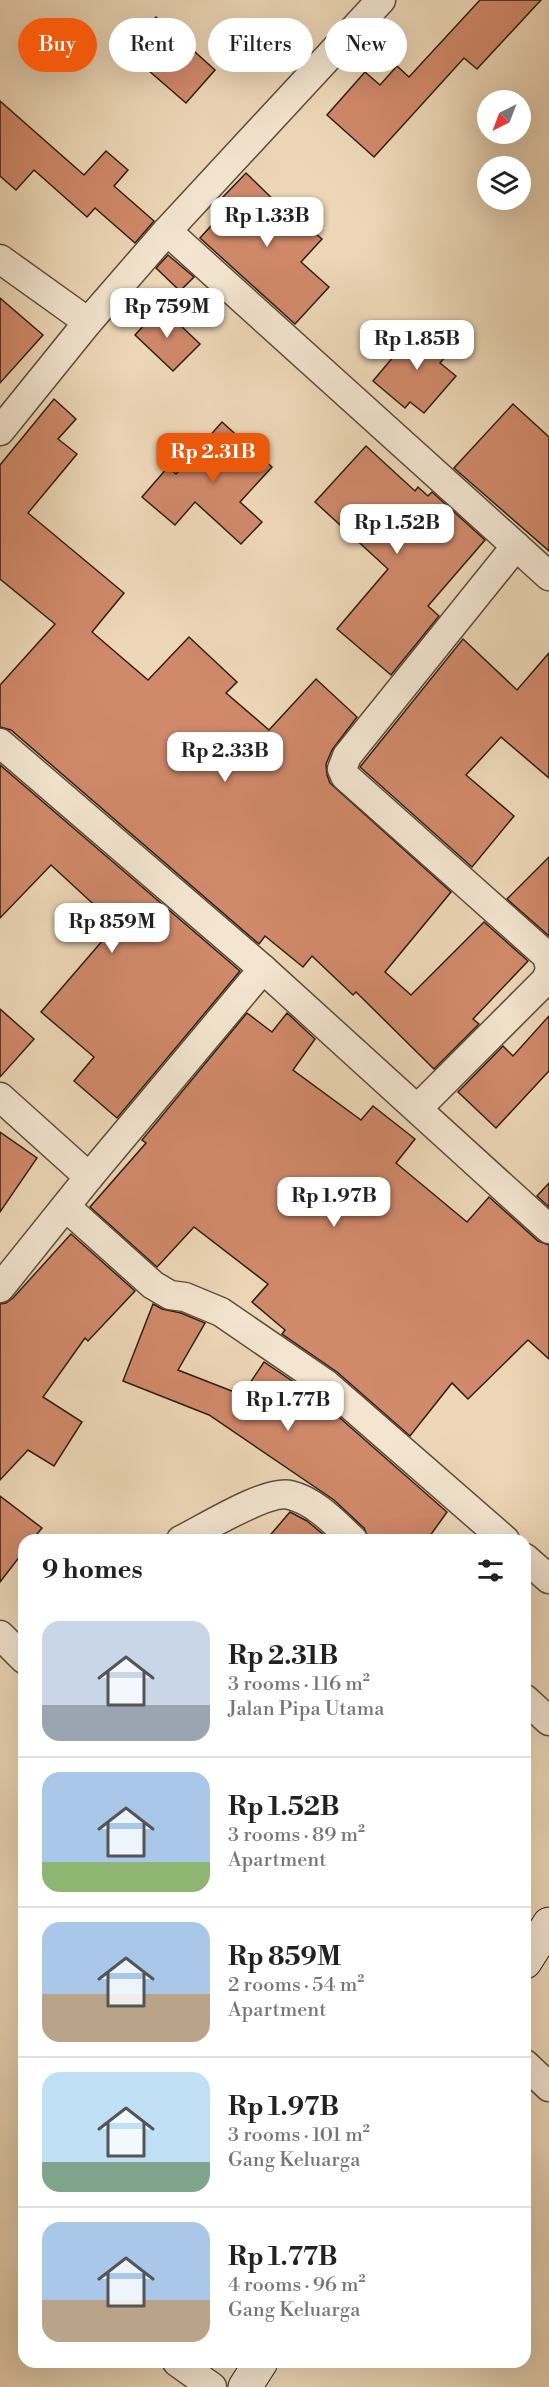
<!DOCTYPE html>
<meta charset="utf-8">
<style>
body{margin:0;font-family:"Libre Bodoni",serif;background:#f6f6f6;color:#222;height:100vh;display:flex;flex-direction:column;font-size:22px;white-space:nowrap}
*{box-sizing:border-box;margin:0}
p{font-size:20px;color:#767676}
.icon{flex:none;width:33px;height:33px;fill:none;stroke:currentColor;stroke-width:2;stroke-linecap:round;stroke-linejoin:round}
.map{position:relative;flex:1;overflow:hidden}
.drawer{position:absolute;left:18px;top:1534px;width:513px;height:834px;display:flex;flex-direction:column;background:#fff;border-radius:18px;box-shadow:0 6px 24px #0002}
.drawer>*{flex:none}
.banner{position:absolute;left:18px;top:18px;width:513px;height:54px;display:flex;gap:12px}
.needle{width:39px;rotate:222deg}
.fabs{position:absolute;left:477px;top:90px;display:grid;gap:12px}
.fabs a{display:grid;place-items:center;width:54px;height:54px;border-radius:50%;background:#fff;box-shadow:0 6px 24px #0002;font-size:30px}
.price{position:absolute;translate:-50% -51px;padding:0 14px;border-radius:12px;background:#fff;color:#222;font-size:20px;line-height:39px;filter:drop-shadow(0 2px 3px #0008)}
.price::after{content:'';position:absolute;left:50%;top:36px;width:18px;height:14px;margin-left:-9px;background:inherit;clip-path:polygon(0 0,100% 0,50% 100%)}
.price.active{background:#ea580c;color:#fff}
ul{padding:0;list-style:none}
li{display:flex;align-items:center;gap:18px;height:150px;padding:0 24px}
li+li{border-top:2px solid #e0e0e0}
li span{display:grid;place-items:center;flex:none;width:168px;height:120px;border-radius:18px;color:#555}
li>.icon{margin-inline-start:auto}
span .icon{width:72px;height:72px;fill:#fffc;stroke-width:1}
li b{font-size:26px}
h2{display:flex;justify-content:space-between;align-items:center;height:72px;padding:0 24px;font-size:26px}
.tag{padding:0 21px;border-radius:27px;background:#fff;box-shadow:0 6px 24px #0002;font-size:21px;line-height:54px}
.tag.active{background:#ea580c;color:#fff}
.map>svg:first-child{display:block}
</style>
<div class="map">
<svg width="549" height="2387" viewBox="0 0 549 2387">
<rect width="100%" height="100%" fill="#edd7b7"/>
<filter id="stains"><feTurbulence type="fractalNoise" baseFrequency=".00333" numOctaves="4"/><feColorMatrix values="0 0 0 0 .2 0 0 0 0 .09 0 0 0 0 .02 0 0 0 .5 -.17"/></filter>
<radialGradient id="worn" r=".72"><stop offset=".6" stop-color="#630" stop-opacity="0"/><stop offset="1" stop-color="#630" stop-opacity=".3"/></radialGradient>
<g fill="#d0896a" stroke="#2e1f14" stroke-width="1.5">
<polygon points="480,0 541,0 477,69 464,58 374,157 327,115 365,72 380,85 397,66 409,77"/>
<polygon points="156,17 215,70 186,103 126,51"/>
<polygon points="0,101 84,175 106,151 128,170 114,186 154,221 135,243 95,208 87,217 34,170 16,190 0,176"/>
<polygon points="246,173 284,210 286,208 322,239 301,262 329,287 295,324 200,238 230,205 222,198"/>
<polygon points="168,255 194,277 180,291 156,268"/>
<polygon points="0,298 43,335 0,383"/>
<polygon points="161,307 200,344 173,371 135,335"/>
<polygon points="421,324 452,349 440,363 456,376 424,413 410,402 405,408 373,381"/>
<polygon points="54,399 76,419 58,439 77,454 28,513 124,593 92,632 148,680 189,637 237,682 226,693 269,730 316,679 357,717 332,750 326,764 327,775 330,783 451,892 385,972 411,995 484,922 528,961 473,1019 479,1024 434,1069 356,992 353,995 312,956 303,967 265,936 259,944 11,730 0,727 0,685 55,624 0,579 0,465"/>
<polygon points="513,404 549,437 549,551 454,468"/>
<polygon points="222,422 272,467 240,502 262,522 241,544 195,502 175,525 142,497 168,467 176,474"/>
<polygon points="366,446 415,491 418,487 428,496 432,492 485,540 428,606 439,616 391,675 337,629 388,569 315,502"/>
<polygon points="463,639 517,690 549,653 549,778 501,737 466,775 514,816 472,867 360,767"/>
<polygon points="0,765 240,971 117,1118 74,1081 94,1057 41,1012 116,925 51,865 0,918"/>
<polygon points="549,857 549,936 507,899"/>
<polygon points="0,1009 34,1039 0,1077"/>
<polygon points="247,1013 272,1032 287,1013 315,1039 293,1070 361,1120 373,1106 415,1139 396,1163 467,1222 489,1197 538,1241 549,1245 549,1359 528,1340 468,1399 452,1383 410,1436 337,1372 282,1334 285,1330 252,1302 268,1284 194,1227 157,1267 90,1207 146,1143 142,1140"/>
<polygon points="549,1016 549,1071 496,1128 458,1092 503,1046 513,1056"/>
<polygon points="0,1132 37,1158 0,1212"/>
<polygon points="549,1183 549,1207 537,1196"/>
<polygon points="71,1234 135,1291 88,1341 85,1338 43,1397 82,1422 54,1466 28,1450 0,1480 0,1304 6,1303 13,1298"/>
<polygon points="153,1304 162,1309 181,1313 205,1323 178,1370 242,1395 264,1362 316,1397 447,1512 427,1540 369,1540 364,1528 334,1500 209,1415 123,1381"/>
<polygon points="0,1496 42,1528 32,1540 24,1540 24,1551 0,1582"/>
<polygon points="290,1512 307,1521 330,1540 266,1540"/>
</g>
<g fill="none" stroke-linecap="round" stroke-linejoin="round">
<g stroke="#5e4d3d" stroke-width="31">
<g id="street">
<polyline points="167,231 549,576"/>
<polyline points="0,259 88,322"/>
<polyline points="0,431 88,322 167,231 381,0"/>
<polyline points="516,546 347,756 342,769 345,776 547,956 549,964"/>
<polyline points="0,743 263,969 549,1229"/>
<polyline points="0,1097 89,1177 0,1288"/>
<polyline points="418,1108 545,981 549,973"/>
<polyline points="89,1177 263,969"/>
<polyline points="66,1207 153,1285 170,1295 185,1297 221,1312 326,1384 505,1540"/>
<path d="M181,1540C204,1529 267,1489 290,1495C315,1501 335,1523 353,1540"/>
<polyline points="525,1558 549,1579"/>
<polyline points="0,1635 24,1659"/>
<polyline points="525,1699 549,1721"/>
<polyline points="525,2064 549,2087"/>
<polyline points="177,2362 212,2387"/>
</g>
</g>
<g stroke="#2e1f14" stroke-width="35">
<g id="secondary">
<polyline points="525,1962 549,1924"/>
<polyline points="245,2387 261,2362"/>
</g>
</g>
<use href="#street" stroke="#f3e5d0" stroke-width="28"/>
<use href="#secondary" stroke="#f3e5d0" stroke-width="33"/>
</g>
<rect width="100%" height="100%" filter="url(#stains)"/>
<rect width="100%" height="100%" fill="url(#worn)"/>
</svg>
<div class="fabs">
<a><svg class="needle" viewBox="-14 -14 28 28"><path d="M0-13l5 13h-10z" fill="#e53935"/><path d="M0 13l5-13h-10z" fill="#767676"/></svg></a>
<a><svg class="icon" aria-label="layers" viewBox="0 0 24 24"><path d="M12 4l9 5-9 5-9-5zM3 14l9 5 9-5"/></svg></a>
</div>
<b class="price" style="left:267px;top:248px">Rp 1.33B</b>
<b class="price" style="left:167px;top:339px">Rp 759M</b>
<b class="price" style="left:417px;top:371px">Rp 1.85B</b>
<b class="price active" style="left:213px;top:484px">Rp 2.31B</b>
<b class="price" style="left:397px;top:555px">Rp 1.52B</b>
<b class="price" style="left:225px;top:783px">Rp 2.33B</b>
<b class="price" style="left:112px;top:954px">Rp 859M</b>
<b class="price" style="left:334px;top:1228px">Rp 1.97B</b>
<b class="price" style="left:288px;top:1432px">Rp 1.77B</b>
<div class="banner">
<a class="tag active">Buy</a>
<a class="tag">Rent</a>
<a class="tag">Filters</a>
<a class="tag">New</a>
</div>
<section class="drawer">
<h2>9 homes<svg class="icon" aria-label="filters" viewBox="0 0 24 24"><path d="M4 7h16M4 17h16"/><circle cx="9" cy="7" r="2"/><circle cx="15" cy="17" r="2"/></svg></h2>
<ul>
<li><span style="background:linear-gradient(#c9d6e8 70%,#9aa5b1 0)"><svg class="icon" aria-label="home" viewBox="0 0 24 24"><path d="M3 11l9-7 9 7M6 9v11h12V9"/></svg></span><div><b>Rp 2.31B</b><p>3 rooms · 116 m²</p><p>Jalan Pipa Utama</p></div></li>
<li><span style="background:linear-gradient(#a9c7e8 75%,#8fb573 0)"><svg class="icon" aria-label="home" viewBox="0 0 24 24"><path d="M3 11l9-7 9 7M6 9v11h12V9"/></svg></span><div><b>Rp 1.52B</b><p>3 rooms · 89 m²</p><p>Apartment</p></div></li>
<li><span style="background:linear-gradient(#a9c7e8 60%,#b9a48a 0)"><svg class="icon" aria-label="home" viewBox="0 0 24 24"><path d="M3 11l9-7 9 7M6 9v11h12V9"/></svg></span><div><b>Rp 859M</b><p>2 rooms · 54 m²</p><p>Apartment</p></div></li>
<li><span style="background:linear-gradient(#bfe0f5 75%,#7fa58c 0)"><svg class="icon" aria-label="home" viewBox="0 0 24 24"><path d="M3 11l9-7 9 7M6 9v11h12V9"/></svg></span><div><b>Rp 1.97B</b><p>3 rooms · 101 m²</p><p>Gang Keluarga</p></div></li>
<li><span style="background:linear-gradient(#a9c7e8 65%,#b9a48a 0)"><svg class="icon" aria-label="home" viewBox="0 0 24 24"><path d="M3 11l9-7 9 7M6 9v11h12V9"/></svg></span><div><b>Rp 1.77B</b><p>4 rooms · 96 m²</p><p>Gang Keluarga</p></div></li>
</ul>
</section>
</div>
